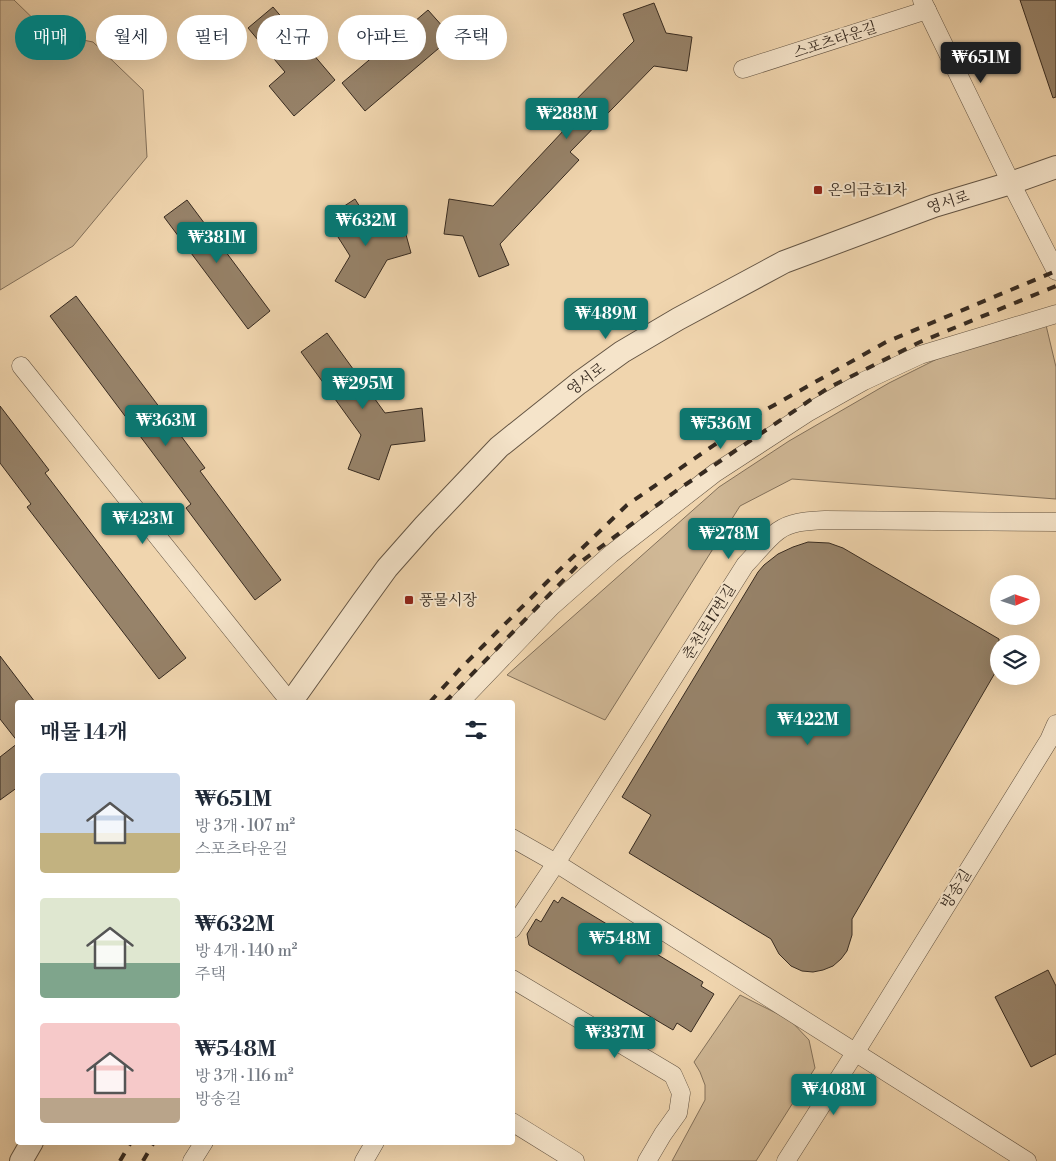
<!DOCTYPE html>
<html lang="ko">
<meta charset="utf-8">
<style>
body{margin:0;font-family:"Libre Bodoni","Noto Serif KR",serif;background:#f6f6f7;color:#1f2937;height:100vh;display:flex;flex-direction:column;font-size:19px;white-space:nowrap}
*{box-sizing:border-box;margin:0}
p{font-size:16px;color:#747a83}
.icon{flex:none;width:28px;height:28px;fill:none;stroke:currentColor;stroke-width:2;stroke-linecap:round;stroke-linejoin:round}
.map{position:relative;flex:1;overflow:hidden}
.side{position:absolute;left:15px;top:700px;width:500px;height:445px;display:flex;flex-direction:column;background:#fff;border-radius:5px;box-shadow:0 5px 20px #0002}
.side>*{flex:none}
.top-card{position:absolute;left:15px;top:15px;width:500px;height:45px;display:flex;gap:10px}
.needle{width:32px;rotate:87deg}
.controls{position:absolute;left:990px;top:575px;display:grid;gap:10px}
.controls a{display:grid;place-items:center;width:50px;height:50px;border-radius:50%;background:#fff;box-shadow:0 5px 20px #0002;font-size:25px}
.price{position:absolute;translate:-50% -42px;padding:0 11px;border-radius:5px;background:#0f766e;color:#fff;font-size:16px;line-height:32px;filter:drop-shadow(0 1px 2px #0008)}
.price::after{content:'';position:absolute;left:50%;top:30px;width:15px;height:11px;margin-left:-8px;background:inherit;clip-path:polygon(0 0,100% 0,50% 100%)}
.price.on{background:#222;color:#fff}
ul{padding:0;list-style:none}
li{display:flex;align-items:center;gap:15px;height:125px;padding:0 25px}
li span{display:grid;place-items:center;flex:none;width:140px;height:100px;border-radius:5px;color:#555}
li>.icon{margin-inline-start:auto}
span .icon{width:60px;height:60px;fill:#fffc;stroke-width:1}
li b{font-size:21px}
h2{display:flex;justify-content:space-between;align-items:center;height:60px;padding:0 25px;font-size:21px}
.pill{padding:0 18px;border-radius:22px;background:#fff;box-shadow:0 5px 20px #0002;font-size:18px;line-height:45px}
.pill.on{background:#0f766e;color:#fff}
.map>svg:first-child{display:block}
</style>
<div class="map">
<svg width="1056" height="1161" viewBox="0 0 1056 1161">
<rect width="100%" height="100%" fill="#f0d5ae"/>
<filter id="stains"><feTurbulence type="fractalNoise" baseFrequency=".004" numOctaves="4"/><feColorMatrix values="0 0 0 0 .2 0 0 0 0 .09 0 0 0 0 .02 0 0 0 .5 -.17"/></filter>
<radialGradient id="worn" r=".72"><stop offset=".6" stop-color="#630" stop-opacity="0"/><stop offset="1" stop-color="#630" stop-opacity=".3"/></radialGradient>
<g fill="#d0b896" stroke="#83715b">
<polygon points="0,0 14,0 48,33 93,42 143,90 147,157 73,246 0,290"/>
<polygon points="1045,321 1056,367 1056,499 792,479 740,506 605,720 507,675 719,487 789,441 889,383 977,339"/>
<polygon points="740,995 790,1020 809,1040 815,1068 756,1161 672,1161 705,1100 705,1085 700,1072 694,1062"/>
</g>
<g fill="#97836a" stroke="#362a20">
<polygon points="1020,0 1056,0 1056,97 1053,98"/>
<polygon points="654,3 666,33 692,37 687,71 654,66 570,152 579,160 500,244 509,265 479,277 463,236 444,234 449,199 493,206 565,129 556,120 634,41 623,14"/>
<polygon points="273,7 335,80 294,116 269,86 285,72 248,28"/>
<polygon points="428,10 452,37 365,111 342,83"/>
<polygon points="355,199 373,228 402,220 411,253 387,260 365,298 335,281 350,256 326,218"/>
<polygon points="187,200 270,311 248,329 164,217"/>
<polygon points="76,296 205,468 200,471 281,580 255,600 186,508 191,504 50,316"/>
<polygon points="327,333 385,413 422,408 425,441 391,445 379,480 348,469 361,435 301,352"/>
<polygon points="0,406 49,470 45,473 186,658 159,679 27,507 31,504 0,463"/>
<polygon points="808,542 829,543 843,548 999,639 999,666 852,919 852,935 847,951 841,959 833,966 823,970 813,972 802,971 791,966 779,954 771,939 629,853 651,815 622,797 758,572 764,565 778,554 793,547"/>
<polygon points="0,656 35,702 18,702 18,742 0,719"/>
<polygon points="18,743 18,787 0,800 0,757"/>
<polygon points="562,897 703,982 701,986 714,994 691,1032 677,1023 673,1030 529,945 527,934 536,919 541,922 554,900 558,903"/>
<polygon points="1048,970 1056,986 1056,1054 1031,1067 995,997"/>
</g>
<g fill="none" stroke-linecap="round" stroke-linejoin="round">
<g stroke="#645544" stroke-width="19">
<g id="minor">
<polyline points="922,0 1011,183 1056,271"/>
<polyline points="743,69 927,10"/>
<polyline points="21,366 290,702"/>
<polyline points="460,702 551,607 611,554 715,473 807,413 864,381 920,355 1056,314"/>
<polyline points="512,838 556,863 1027,1161"/>
<path d="M512,929L556,863L745,565C755,555 767,539 778,531C792,521 809,521 825,520L1056,522"/>
<polyline points="512,979 673,1075 681,1093 678,1113 663,1134 647,1161"/>
<polyline points="512,1122 575,1161"/>
<polyline points="192,1161 204,1142"/>
<polyline points="364,1161 375,1142"/>
<polyline points="786,1161 855,1053 1049,740 1056,724"/>
</g>
</g>
<g stroke="#645544" stroke-width="24">
<g id="tertiary">
<polyline points="291,702 363,601 387,568 425,525 499,447 579,383 622,352 678,319 784,262 934,206 1011,183 1056,167"/>
<polyline points="21,1161 32,1142"/>
</g>
</g>
<use href="#minor" stroke="#f5e4ca" stroke-width="18"/>
<use href="#tertiary" stroke="#f5e4ca" stroke-width="22"/>
<g stroke="#362a20" stroke-width="4" stroke-dasharray="9 9" stroke-linecap="butt">
<polyline points="430,702 459,670 548,581 627,505 762,412 886,342 1056,271"/>
<polyline points="445,702 582,561 676,491 828,388 920,342 1056,286"/>
<polyline points="120,1161 131,1142"/>
<polyline points="143,1161 154,1142"/>
</g>
</g>
<g fill="#8f2418" stroke="#f5e4ca" stroke-width="2">
<rect x="813" y="185" width="10" height="10" rx="2.5"/>
<rect x="404" y="595" width="10" height="10" rx="2.5"/>
</g>
<g text-anchor="middle" stroke-width="4" stroke-linejoin="round" paint-order="stroke">
<g font-size="15" fill="#362a20" stroke="#f5e4ca">
<text transform="translate(835 40) rotate(-18)" y="5">스포츠타운길</text>
<text transform="translate(948 202) rotate(-18)" y="5">영서로</text>
<text transform="translate(586 379) rotate(-37)" y="5">영서로</text>
<text transform="translate(709 622) rotate(-58)" y="5">춘천로17번길</text>
<text transform="translate(956 889) rotate(-58)" y="5">방송길</text>
</g>
<g font-size="15" fill="#362a20" stroke="#f5e4ca" text-anchor="start">
<text x="828" y="195">온의금호1차</text>
<text x="419" y="605">풍물시장</text>
</g>
</g>
<rect width="100%" height="100%" filter="url(#stains)"/>
<rect width="100%" height="100%" fill="url(#worn)"/>
</svg>
<div class="controls">
<a><svg class="needle" viewBox="-14 -14 28 28"><path d="M0-13l5 13h-10z" fill="#e53935"/><path d="M0 13l5-13h-10z" fill="#747a83"/></svg></a>
<a><svg class="icon" aria-label="layers" viewBox="0 0 24 24"><path d="M12 4l9 5-9 5-9-5zM3 14l9 5 9-5"/></svg></a>
</div>
<b class="price on" style="left:981px;top:84px">₩651M</b>
<b class="price" style="left:567px;top:140px">₩288M</b>
<b class="price" style="left:366px;top:247px">₩632M</b>
<b class="price" style="left:217px;top:264px">₩381M</b>
<b class="price" style="left:606px;top:340px">₩489M</b>
<b class="price" style="left:363px;top:410px">₩295M</b>
<b class="price" style="left:166px;top:447px">₩363M</b>
<b class="price" style="left:721px;top:450px">₩536M</b>
<b class="price" style="left:143px;top:545px">₩423M</b>
<b class="price" style="left:729px;top:560px">₩278M</b>
<b class="price" style="left:808px;top:746px">₩422M</b>
<b class="price" style="left:620px;top:965px">₩548M</b>
<b class="price" style="left:615px;top:1059px">₩337M</b>
<b class="price" style="left:834px;top:1116px">₩408M</b>
<div class="top-card">
<a class="pill on">매매</a>
<a class="pill">월세</a>
<a class="pill">필터</a>
<a class="pill">신규</a>
<a class="pill">아파트</a>
<a class="pill">주택</a>
</div>
<section class="side">
<h2>매물 14개<svg class="icon" aria-label="filters" viewBox="0 0 24 24"><path d="M4 7h16M4 17h16"/><circle cx="9" cy="7" r="2"/><circle cx="15" cy="17" r="2"/></svg></h2>
<ul>
<li><span style="background:linear-gradient(#c9d6e8 60%,#c2b280 0)"><svg class="icon" aria-label="home" viewBox="0 0 24 24"><path d="M3 11l9-7 9 7M6 9v11h12V9"/></svg></span><div><b>₩651M</b><p>방 3개 · 107 m²</p><p>스포츠타운길</p></div></li>
<li><span style="background:linear-gradient(#dfe7d0 65%,#7fa58c 0)"><svg class="icon" aria-label="home" viewBox="0 0 24 24"><path d="M3 11l9-7 9 7M6 9v11h12V9"/></svg></span><div><b>₩632M</b><p>방 4개 · 140 m²</p><p>주택</p></div></li>
<li><span style="background:linear-gradient(#f6c9c9 75%,#b9a48a 0)"><svg class="icon" aria-label="home" viewBox="0 0 24 24"><path d="M3 11l9-7 9 7M6 9v11h12V9"/></svg></span><div><b>₩548M</b><p>방 3개 · 116 m²</p><p>방송길</p></div></li>
</ul>
</section>
</div>
